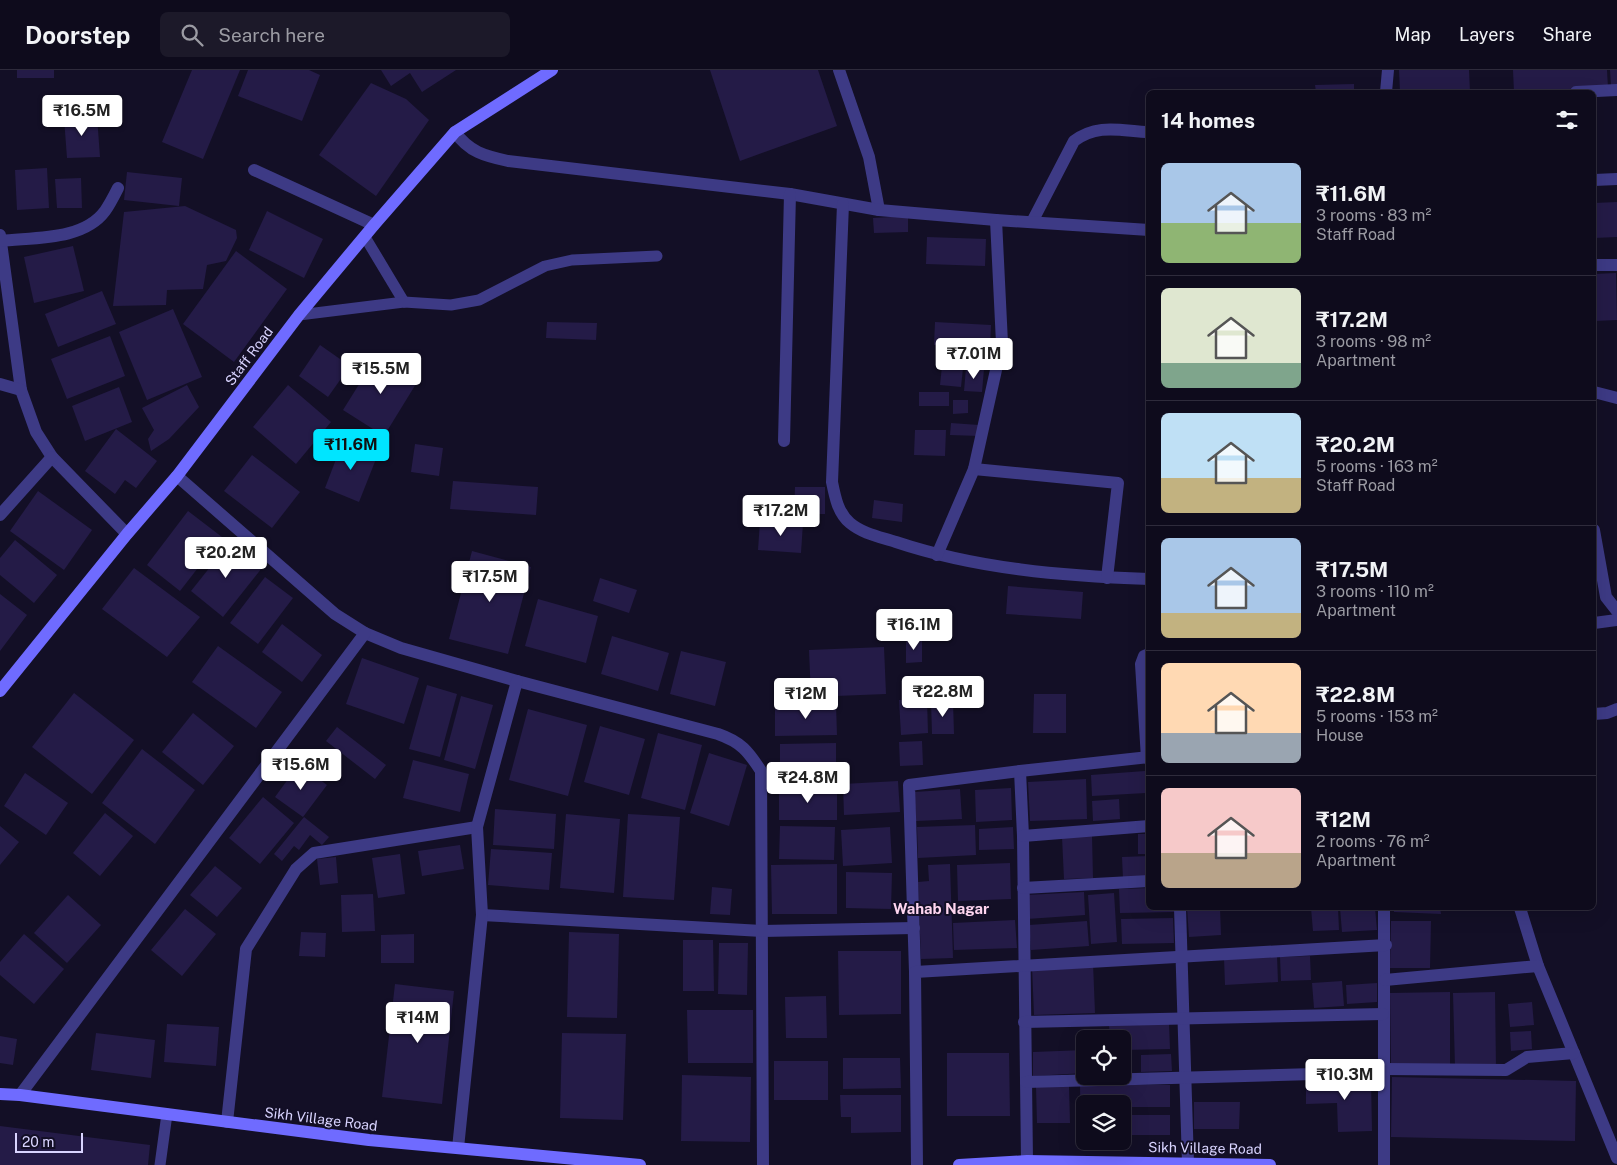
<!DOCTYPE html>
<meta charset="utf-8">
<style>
body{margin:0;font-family:"Public Sans",sans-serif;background:#1c1929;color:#f1f3f6;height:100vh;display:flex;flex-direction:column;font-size:19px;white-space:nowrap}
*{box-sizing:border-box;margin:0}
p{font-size:16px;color:#9b9ba3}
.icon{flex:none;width:28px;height:28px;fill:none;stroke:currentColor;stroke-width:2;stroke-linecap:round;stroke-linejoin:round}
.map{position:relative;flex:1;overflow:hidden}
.panel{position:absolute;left:1146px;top:20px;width:450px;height:820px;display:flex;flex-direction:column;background:#0e0b1c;border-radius:8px;box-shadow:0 5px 20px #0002,0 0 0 1px #2e2b3b}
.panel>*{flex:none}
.controls{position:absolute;left:1076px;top:960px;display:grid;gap:10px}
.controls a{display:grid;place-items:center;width:55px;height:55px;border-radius:8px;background:#0e0b1c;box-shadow:0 5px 20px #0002,0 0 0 1px #2e2b3b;font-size:25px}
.scale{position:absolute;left:15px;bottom:12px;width:68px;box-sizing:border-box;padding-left:5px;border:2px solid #d9d4ff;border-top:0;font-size:14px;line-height:18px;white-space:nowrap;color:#d9d4ff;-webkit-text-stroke:4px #130f26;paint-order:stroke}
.price{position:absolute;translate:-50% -42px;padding:0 11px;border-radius:5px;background:#fff;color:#222;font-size:16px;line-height:32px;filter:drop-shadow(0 1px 2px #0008)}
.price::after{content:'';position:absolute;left:50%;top:30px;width:15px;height:11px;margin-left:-8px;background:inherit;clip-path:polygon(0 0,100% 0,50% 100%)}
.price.current{background:#00e5ff;color:#111}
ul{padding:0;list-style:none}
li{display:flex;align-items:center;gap:15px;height:125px;padding:0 15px}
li+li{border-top:1px solid #2e2b3b}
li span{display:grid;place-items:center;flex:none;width:140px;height:100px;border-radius:8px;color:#555}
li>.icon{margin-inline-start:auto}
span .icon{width:60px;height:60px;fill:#fffc;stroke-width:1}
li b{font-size:21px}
h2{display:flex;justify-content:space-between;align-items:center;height:60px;padding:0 15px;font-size:21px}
header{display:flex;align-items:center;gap:30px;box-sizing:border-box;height:70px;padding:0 25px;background:#0e0b1c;border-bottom:1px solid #2e2b3b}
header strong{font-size:24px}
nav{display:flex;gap:28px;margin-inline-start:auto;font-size:18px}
.search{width:350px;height:45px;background:#1c1929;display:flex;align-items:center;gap:12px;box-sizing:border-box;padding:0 18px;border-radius:8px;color:#9b9ba3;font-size:19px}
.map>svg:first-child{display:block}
</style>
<header>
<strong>Doorstep</strong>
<div class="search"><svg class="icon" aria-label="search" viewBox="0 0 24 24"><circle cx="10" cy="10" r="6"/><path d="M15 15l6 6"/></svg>Search here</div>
<nav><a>Map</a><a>Layers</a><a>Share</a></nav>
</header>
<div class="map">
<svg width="1617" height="1095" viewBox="0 0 1617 1095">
<rect width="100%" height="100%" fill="#130f26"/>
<g fill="#241b47">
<rect x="17" y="0" width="37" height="8"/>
<polygon points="192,0 240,0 203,89 162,72"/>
<polygon points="248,0 309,0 320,5 302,51 238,26"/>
<polygon points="381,0 456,0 422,22 410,3 391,16"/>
<polygon points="710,0 818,0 837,56 740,91"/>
<polygon points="1399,0 1469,0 1470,22 1400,22"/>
<polygon points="1513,0 1607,0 1608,18 1514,22"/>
<polygon points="1610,0 1617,0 1617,16 1611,16"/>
<polygon points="371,13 406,29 429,50 376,126 319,85"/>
<polygon points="1354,14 1354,22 1316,22 1315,15"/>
<polygon points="97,46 100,87 67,88 64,48"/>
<polygon points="47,98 49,138 17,140 15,100"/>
<polygon points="127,102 182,108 179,136 124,130"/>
<polygon points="81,108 82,138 57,138 55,109"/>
<polygon points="1617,132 1617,167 1594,168 1594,133"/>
<polygon points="185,136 236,160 237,168 226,191 207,195 203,219 167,220 166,235 113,236 124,142"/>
<polygon points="267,141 323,169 304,208 249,180"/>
<polygon points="908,146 908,162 874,163 873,148"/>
<polygon points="927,167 986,169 985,196 926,194"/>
<polygon points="73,176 84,221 34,233 24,187"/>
<polygon points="236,181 287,219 234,292 183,254"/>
<polygon points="1616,203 1617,250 1595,251 1594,204"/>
<polygon points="102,221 116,254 58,277 45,244"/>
<polygon points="173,239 202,307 147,330 119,262"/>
<polygon points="547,252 597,253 596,270 546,268"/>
<polygon points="935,252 991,255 990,278 934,275"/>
<polygon points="110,266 125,306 67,329 51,289"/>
<polygon points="320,275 350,296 328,327 299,306"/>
<polygon points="378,284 419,309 384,366 343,340"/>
<polygon points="942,296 963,298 961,317 940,315"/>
<polygon points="966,298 984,299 982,322 964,321"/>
<polygon points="187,315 199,337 169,369 151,381 148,369 154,360 142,338"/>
<polygon points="288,315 331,352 296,394 253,357"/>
<polygon points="119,317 132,352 85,371 72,336"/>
<rect x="919" y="322" width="30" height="14"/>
<polygon points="953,330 968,330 968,343 953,344"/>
<polygon points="951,353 979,355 979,366 950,365"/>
<polygon points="116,359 157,391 136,418 125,410 115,424 85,401"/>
<polygon points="915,360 946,360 945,386 914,385"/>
<polygon points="343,371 378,384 359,432 325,418"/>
<polygon points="415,374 443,378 439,406 411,402"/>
<polygon points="252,385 300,422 272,458 224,421"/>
<polygon points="453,411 538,417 536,445 450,439"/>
<polygon points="795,417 825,417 825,444 794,444"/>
<polygon points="38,421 92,460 64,500 10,461"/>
<polygon points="874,430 903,434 902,452 872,448"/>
<polygon points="188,441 222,467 180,521 147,495"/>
<polygon points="760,451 803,453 801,483 758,480"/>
<polygon points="15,470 57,505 34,533 0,505 0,488"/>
<polygon points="230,472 262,498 223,547 191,521"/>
<polygon points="472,481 531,497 508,584 449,569"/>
<polygon points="134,498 200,547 167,587 102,539"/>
<polygon points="265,507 293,528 258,574 230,553"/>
<polygon points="600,508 637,520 629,543 593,531"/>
<polygon points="1008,516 1083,522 1081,549 1006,544"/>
<polygon points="0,524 27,545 0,581"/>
<polygon points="538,529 598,546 586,593 525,576"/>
<polygon points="282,554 322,585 302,612 262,582"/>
<polygon points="612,566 669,583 658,621 601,604"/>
<polygon points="906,570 922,570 922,592 906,593"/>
<polygon points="218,576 282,622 256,658 192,612"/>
<polygon points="884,577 886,624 811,627 809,580"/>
<polygon points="681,581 726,592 715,636 670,624"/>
<polygon points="362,588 419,608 404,654 346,634"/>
<polygon points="427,615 457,624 440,687 409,679"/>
<polygon points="74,623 134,670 92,724 32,677"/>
<polygon points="1034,624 1066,624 1066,663 1033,663"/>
<polygon points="461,626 493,635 475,699 444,690"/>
<polygon points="927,629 928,663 901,665 899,630"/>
<polygon points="953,631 954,664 932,664 931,632"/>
<polygon points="836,634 837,665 775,666 775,635"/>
<polygon points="528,639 587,655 568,726 509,710"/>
<polygon points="193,643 234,676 203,715 162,682"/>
<polygon points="600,656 645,669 629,725 584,712"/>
<polygon points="337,657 386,695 375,709 326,671"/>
<polygon points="658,663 702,675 685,740 641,728"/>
<polygon points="922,671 923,695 900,696 899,672"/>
<polygon points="836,673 836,708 780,708 780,674"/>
<polygon points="142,679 195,720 155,774 102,733"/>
<polygon points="709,683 747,695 729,756 690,743"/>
<polygon points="413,690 469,704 460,742 403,728"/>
<polygon points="299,694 327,715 303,747 275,727"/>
<polygon points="1145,701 1146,723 1092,726 1091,705"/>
<polygon points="25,703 68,733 46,765 4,736"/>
<polygon points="1086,709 1087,749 1030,751 1028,712"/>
<polygon points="898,711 900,742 844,745 843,714"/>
<polygon points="1011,718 1012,750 976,752 975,720"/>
<rect x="779" y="719" width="58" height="31"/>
<polygon points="960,719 962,749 916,751 914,722"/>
<polygon points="263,727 294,753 260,794 229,768"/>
<polygon points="1119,729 1120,749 1093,751 1092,731"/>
<polygon points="495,739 556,744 554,779 493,775"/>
<polygon points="105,743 133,766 100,806 73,783"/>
<polygon points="566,744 620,749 614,823 560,818"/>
<polygon points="628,744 680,747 674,830 623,827"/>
<polygon points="304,747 329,767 322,775 310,765 299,780 294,776 282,791 274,784"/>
<polygon points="975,755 976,785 918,788 917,757"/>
<polygon points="0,756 19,772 0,795"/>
<polygon points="780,756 835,757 834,790 779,789"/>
<polygon points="890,757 892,793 843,796 841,760"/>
<polygon points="1013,757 1014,779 979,780 979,759"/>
<rect x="1138" y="764" width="11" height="20"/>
<polygon points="1092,766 1093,808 1064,809 1062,767"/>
<polygon points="460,775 464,799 422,806 418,781"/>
<polygon points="491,779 552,783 549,820 488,815"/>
<polygon points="400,784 405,824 378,828 372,788"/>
<polygon points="1149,786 1149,808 1123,809 1122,787"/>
<polygon points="336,787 338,813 320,815 317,789"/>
<polygon points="1010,793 1011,829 958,831 957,795"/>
<polygon points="837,794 837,844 772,844 771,795"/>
<polygon points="950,794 953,888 921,889 918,812 929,811 928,795"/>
<polygon points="215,796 242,818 217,847 190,825"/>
<polygon points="846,802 892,803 891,839 846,838"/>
<polygon points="712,817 732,819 730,845 710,844"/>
<polygon points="1149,818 1149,838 1175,838 1175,842 1120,843 1119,819"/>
<polygon points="1084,822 1085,845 1027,849 1026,825"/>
<polygon points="1114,823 1117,872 1091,874 1088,825"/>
<polygon points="373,824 375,861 342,862 341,825"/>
<polygon points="68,825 101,855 67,893 34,863"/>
<polygon points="1187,838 1220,838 1221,865 1189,867"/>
<polygon points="1311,838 1338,838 1339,860 1313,861"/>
<polygon points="1340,838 1375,838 1377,860 1342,862"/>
<polygon points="1394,838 1440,838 1441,844 1394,842"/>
<polygon points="185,839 216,864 182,906 151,880"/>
<polygon points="1173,848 1174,873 1122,874 1121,849"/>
<polygon points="1015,850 1017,878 954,880 953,853"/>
<polygon points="1087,851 1089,876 1031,880 1029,855"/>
<polygon points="1391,851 1431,851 1430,898 1390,898"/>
<polygon points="301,862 326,863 325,887 299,886"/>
<polygon points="569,862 619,864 617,948 567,947"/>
<polygon points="24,864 64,899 34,934 0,905 0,892"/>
<polygon points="414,864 414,893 381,893 381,865"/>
<polygon points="683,870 713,870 714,921 683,921"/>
<polygon points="719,873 748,873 747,925 718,924"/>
<polygon points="838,881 901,881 901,944 839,945"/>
<polygon points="1277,886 1278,912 1225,915 1224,888"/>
<polygon points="1310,886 1311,910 1281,911 1280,887"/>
<polygon points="1093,893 1095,943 1034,945 1032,896"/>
<polygon points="1342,911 1344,936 1314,938 1312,913"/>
<polygon points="1377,913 1377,932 1347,934 1346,915"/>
<polygon points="395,914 454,921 442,1034 382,1027"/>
<polygon points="1450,922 1450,994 1391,994 1390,923"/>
<polygon points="1495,922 1496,997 1455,997 1453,923"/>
<polygon points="826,926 827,968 786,968 785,927"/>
<polygon points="1532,932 1534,955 1510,957 1508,934"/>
<polygon points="687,940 753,940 753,993 688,993"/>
<polygon points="1169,953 1170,979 1122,980 1122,969 1110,969 1109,955"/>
<polygon points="167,954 219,957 216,996 164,992"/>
<polygon points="1531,961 1532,979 1511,981 1510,962"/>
<polygon points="96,963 155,970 151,1008 91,1000"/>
<polygon points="562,963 626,964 623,1050 560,1048"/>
<polygon points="0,966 17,969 13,995 0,993"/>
<polygon points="1085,980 1085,1003 1033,1006 1033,982"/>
<polygon points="947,983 1009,983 1010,1046 947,1046"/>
<polygon points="1171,984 1172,1001 1141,1002 1141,985"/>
<polygon points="843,988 900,988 901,1018 843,1019"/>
<rect x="774" y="991" width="54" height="39"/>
<polygon points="682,1005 751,1007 750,1072 681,1071"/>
<polygon points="1392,1007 1576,1011 1575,1071 1391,1067"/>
<polygon points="1371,1009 1372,1061 1338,1062 1337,1033 1306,1034 1306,1010"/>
<polygon points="1080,1015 1170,1015 1170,1037 1122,1037 1122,1034 1085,1034 1085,1066 1081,1066"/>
<polygon points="1069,1016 1070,1053 1037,1053 1036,1017"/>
<polygon points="840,1025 901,1025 901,1062 851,1063 851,1047 841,1047"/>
<polygon points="1194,1032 1240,1032 1239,1059 1194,1059"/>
<rect x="1122" y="1045" width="48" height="20"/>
<polygon points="0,1056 150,1075 148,1095 0,1095"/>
</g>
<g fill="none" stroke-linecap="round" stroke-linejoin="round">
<g stroke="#3d3a85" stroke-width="11">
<polyline points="365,167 404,232"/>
<polyline points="299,245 404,232 451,235 479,230 545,196 572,190 657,186"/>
<polyline points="160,1095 167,1044"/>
</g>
<g stroke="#3d3a85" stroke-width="12">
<polyline points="839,0 869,87 879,140"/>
<polyline points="1386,22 1388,0"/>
<polyline points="1576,22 1617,20"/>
<path d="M455,62C469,82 485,86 508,91L790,124L879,140L996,150"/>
<polyline points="254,100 374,155"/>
<polyline points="1594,110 1617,109"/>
<path d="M843,134L832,412C835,427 838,443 850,453C863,464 881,467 896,472C977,499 1063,506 1149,509"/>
<path d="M1032,152L1074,71C1098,53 1121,61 1149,62"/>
<polyline points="0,165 21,320 36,362 52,387 127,464"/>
<path d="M0,171C33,167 83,171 105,141C110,134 114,126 118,118"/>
<polyline points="1594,195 1617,195"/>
<polyline points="0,314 21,320"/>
<polyline points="1594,322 1617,328"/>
<polyline points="784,371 790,124"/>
<polyline points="974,399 1118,413 1107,508"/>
<path d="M177,406L335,544L365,563L401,578L517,611L718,664C741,672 748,681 761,701L763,1095"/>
<polyline points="0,445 52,387"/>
<polyline points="1594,460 1606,527 1617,541"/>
<polyline points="937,485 974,399 1002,273 996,150 1149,160"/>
<polyline points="1594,553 1617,550"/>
<polyline points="1594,644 1607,643 1617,639"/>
<polyline points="1147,688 1141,594 1144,586 1149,584"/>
<polyline points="1020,701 1023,766 1027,1091"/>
<polyline points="1023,766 1149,756"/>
<polyline points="1023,818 1149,811"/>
<polyline points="1180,838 1188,1093"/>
<polyline points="1384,838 1384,1095"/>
<polyline points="1520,838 1538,896 1617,1088"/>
<polyline points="482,845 762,861 914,858"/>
<polyline points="915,902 909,715 1020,701 1149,687"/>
<polyline points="1385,910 1538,896"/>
<polyline points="1024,952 1383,944"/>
<polyline points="1384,999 1506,1000 1527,987 1574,983"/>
<polyline points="1026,1012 1384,1002"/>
<polyline points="20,1025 365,563"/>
<polyline points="227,1052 246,879 296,799 314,783 477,757"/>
<polyline points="458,1078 482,845 477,757 517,611"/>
<polyline points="917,1095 915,902 1386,875"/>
</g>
<g stroke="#6f6bff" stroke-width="12">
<polyline points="0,621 127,464 177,406 299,245 374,155 455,62 552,0"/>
<polyline points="0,1024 20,1025 369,1070 640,1095"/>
<polyline points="959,1095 1027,1091 1270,1095"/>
</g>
</g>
<g text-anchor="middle" stroke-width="4" stroke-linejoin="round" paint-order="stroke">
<g font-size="14" fill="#d9d4ff" stroke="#130f26">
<text transform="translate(249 286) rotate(-53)" y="5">Staff Road</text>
<text transform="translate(321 1049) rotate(7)" y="5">Sikh Village Road</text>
<text transform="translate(1205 1078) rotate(1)" y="5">Sikh Village Road</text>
</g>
<g font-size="15" font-weight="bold" fill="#ffd6f0" stroke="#130f26">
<text x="941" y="844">Wahab Nagar</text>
</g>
</g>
</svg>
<div class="controls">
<a><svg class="icon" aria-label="locate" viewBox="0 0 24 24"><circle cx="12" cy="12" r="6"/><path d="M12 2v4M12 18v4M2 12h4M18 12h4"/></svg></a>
<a><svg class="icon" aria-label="layers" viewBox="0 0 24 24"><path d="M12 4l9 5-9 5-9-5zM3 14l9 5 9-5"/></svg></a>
</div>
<div class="scale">20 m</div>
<b class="price" style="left:82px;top:67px">₹16.5M</b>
<b class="price" style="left:974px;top:310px">₹7.01M</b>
<b class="price" style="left:381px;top:325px">₹15.5M</b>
<b class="price current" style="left:351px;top:401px">₹11.6M</b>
<b class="price" style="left:781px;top:467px">₹17.2M</b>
<b class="price" style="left:226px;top:509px">₹20.2M</b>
<b class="price" style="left:490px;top:533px">₹17.5M</b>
<b class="price" style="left:914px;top:581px">₹16.1M</b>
<b class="price" style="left:943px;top:648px">₹22.8M</b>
<b class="price" style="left:806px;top:650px">₹12M</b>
<b class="price" style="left:301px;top:721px">₹15.6M</b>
<b class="price" style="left:808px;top:734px">₹24.8M</b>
<b class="price" style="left:418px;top:974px">₹14M</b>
<b class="price" style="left:1345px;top:1031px">₹10.3M</b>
<section class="panel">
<h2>14 homes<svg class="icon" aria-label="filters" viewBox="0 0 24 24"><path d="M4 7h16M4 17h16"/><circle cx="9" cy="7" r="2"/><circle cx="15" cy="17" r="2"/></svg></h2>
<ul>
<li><span style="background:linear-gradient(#a9c7e8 60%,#8fb573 0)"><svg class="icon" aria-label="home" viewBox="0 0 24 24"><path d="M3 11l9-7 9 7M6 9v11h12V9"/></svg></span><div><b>₹11.6M</b><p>3 rooms · 83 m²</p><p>Staff Road</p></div></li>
<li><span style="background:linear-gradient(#dfe7d0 75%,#7fa58c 0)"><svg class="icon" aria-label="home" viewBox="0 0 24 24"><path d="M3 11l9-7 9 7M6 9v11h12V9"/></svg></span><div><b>₹17.2M</b><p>3 rooms · 98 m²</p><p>Apartment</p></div></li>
<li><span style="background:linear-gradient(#bfe0f5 65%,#c2b280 0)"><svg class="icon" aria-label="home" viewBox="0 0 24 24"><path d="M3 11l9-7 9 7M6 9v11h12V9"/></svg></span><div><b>₹20.2M</b><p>5 rooms · 163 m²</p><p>Staff Road</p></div></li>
<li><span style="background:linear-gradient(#a9c7e8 75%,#c2b280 0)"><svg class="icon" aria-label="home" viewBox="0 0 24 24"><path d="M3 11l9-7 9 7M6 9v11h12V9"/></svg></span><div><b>₹17.5M</b><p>3 rooms · 110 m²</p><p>Apartment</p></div></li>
<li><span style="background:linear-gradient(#ffd9b3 70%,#9aa5b1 0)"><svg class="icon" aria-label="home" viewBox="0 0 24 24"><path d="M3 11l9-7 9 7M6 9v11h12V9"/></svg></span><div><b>₹22.8M</b><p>5 rooms · 153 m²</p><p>House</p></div></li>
<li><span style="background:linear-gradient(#f6c9c9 65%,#b9a48a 0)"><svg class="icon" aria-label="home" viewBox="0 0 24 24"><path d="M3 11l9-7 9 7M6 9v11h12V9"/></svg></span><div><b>₹12M</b><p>2 rooms · 76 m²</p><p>Apartment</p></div></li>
</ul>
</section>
</div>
